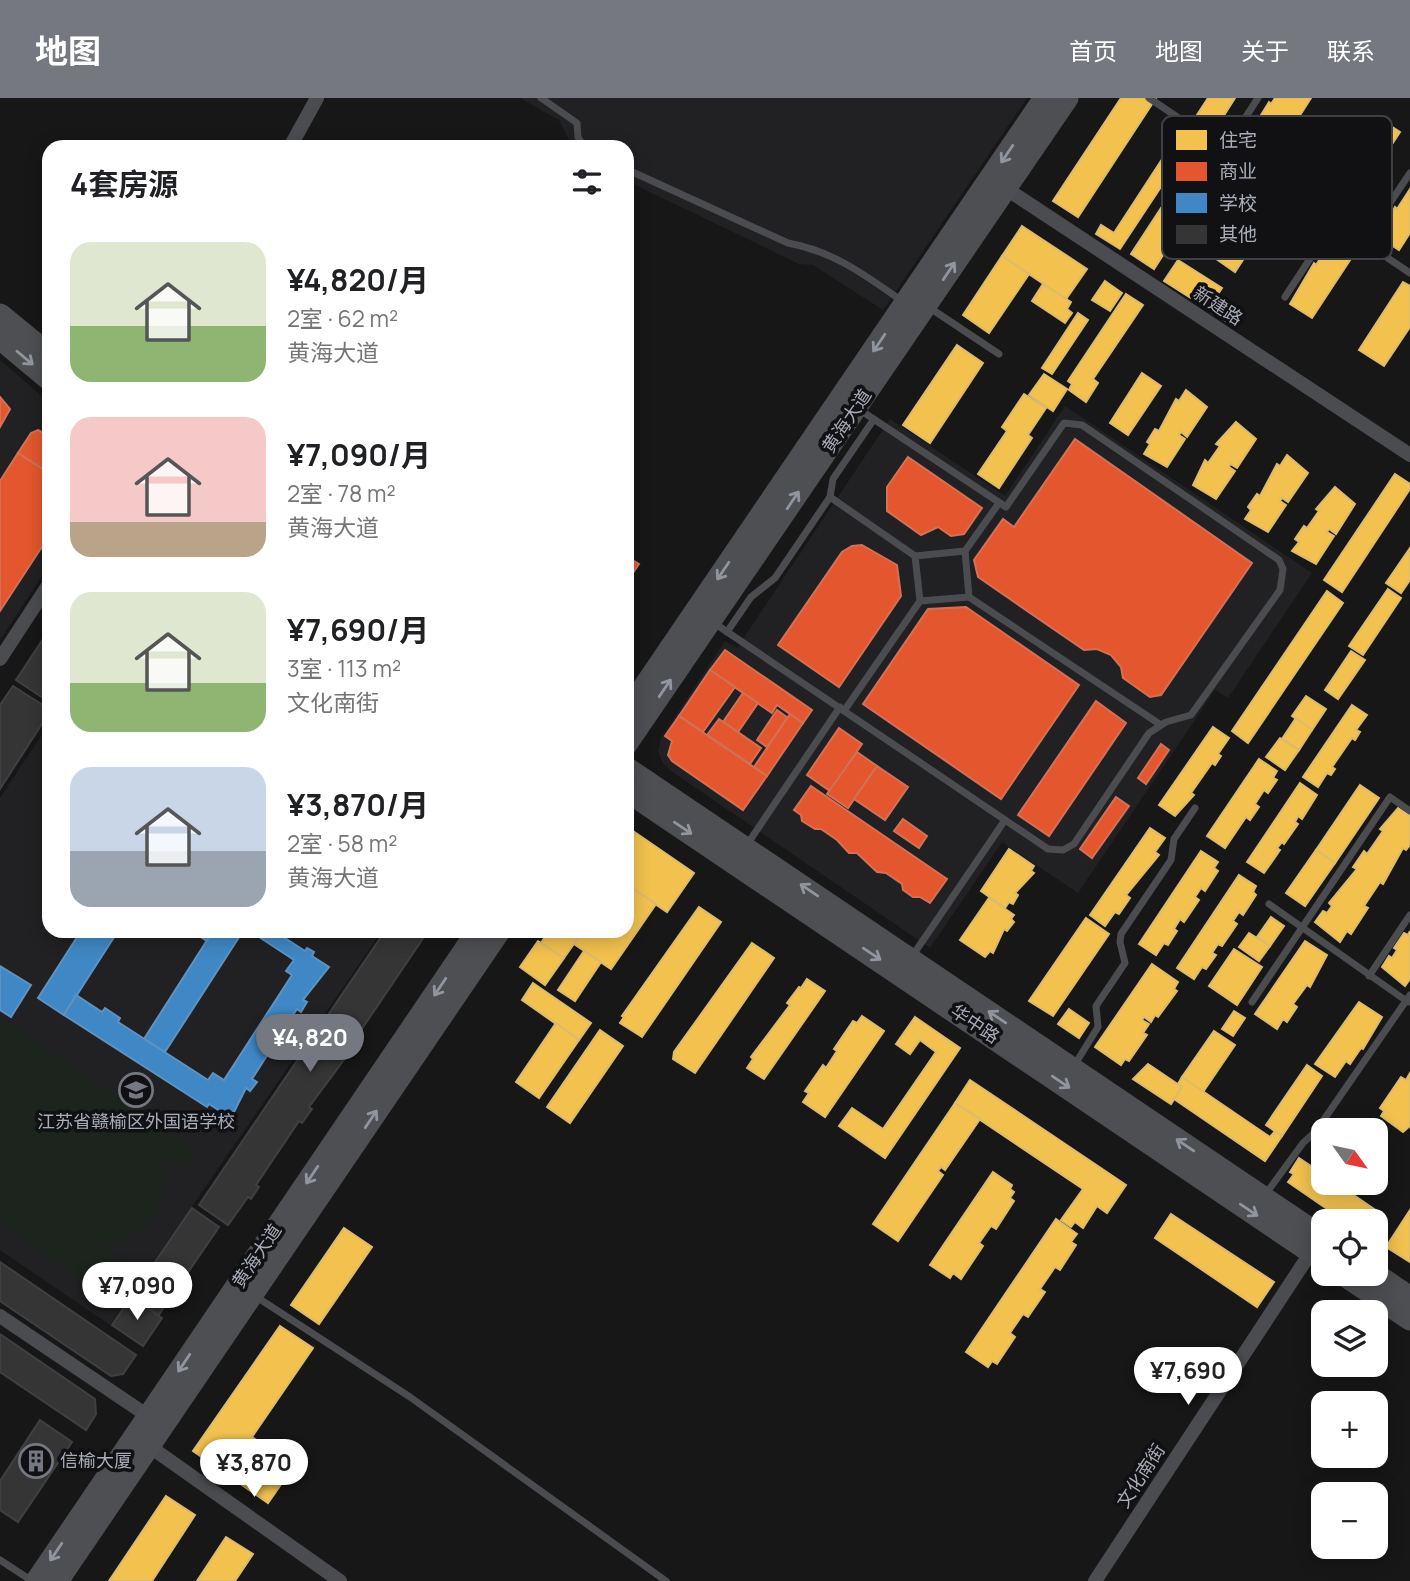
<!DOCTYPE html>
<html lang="zh">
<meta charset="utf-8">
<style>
body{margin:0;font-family:Manrope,"Noto Sans SC",sans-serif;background:#f6f6f6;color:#202124;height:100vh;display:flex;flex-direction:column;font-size:26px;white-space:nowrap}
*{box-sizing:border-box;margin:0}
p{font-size:23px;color:#757577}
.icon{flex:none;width:38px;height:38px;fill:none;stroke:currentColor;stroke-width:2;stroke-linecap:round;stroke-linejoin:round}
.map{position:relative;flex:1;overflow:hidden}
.side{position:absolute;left:42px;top:42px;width:592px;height:798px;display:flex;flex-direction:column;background:#fff;border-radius:21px;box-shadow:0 4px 18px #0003}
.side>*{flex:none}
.needle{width:46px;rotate:123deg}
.fabs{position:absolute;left:1311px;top:1020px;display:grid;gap:14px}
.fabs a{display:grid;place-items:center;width:77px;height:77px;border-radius:14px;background:#fff;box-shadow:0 4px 18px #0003;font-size:35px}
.price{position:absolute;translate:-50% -60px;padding:0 16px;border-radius:24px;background:#fff;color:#222;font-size:23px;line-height:46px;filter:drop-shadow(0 2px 4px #0008)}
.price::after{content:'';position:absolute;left:50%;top:42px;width:21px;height:16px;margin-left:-10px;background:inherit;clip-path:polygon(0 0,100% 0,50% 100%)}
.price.on{background:#757880;color:#fff}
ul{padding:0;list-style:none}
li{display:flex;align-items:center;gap:21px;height:175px;padding:0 28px}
li span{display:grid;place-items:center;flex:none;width:196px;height:140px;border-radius:21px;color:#555}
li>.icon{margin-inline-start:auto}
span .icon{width:84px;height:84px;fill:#fffc;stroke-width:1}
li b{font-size:30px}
h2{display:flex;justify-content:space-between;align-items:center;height:84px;padding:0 28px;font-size:30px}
header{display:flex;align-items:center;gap:42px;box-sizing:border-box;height:98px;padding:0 35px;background:#757880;color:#fff}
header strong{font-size:33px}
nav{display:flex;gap:38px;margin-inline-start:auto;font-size:24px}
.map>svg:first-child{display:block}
</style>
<header>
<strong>地图</strong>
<nav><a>首页</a><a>地图</a><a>关于</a><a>联系</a></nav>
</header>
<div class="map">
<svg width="1410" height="1483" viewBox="0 0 1410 1483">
<rect width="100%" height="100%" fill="#171717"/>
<g fill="#212123">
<polygon points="520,0 1027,0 883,212 813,167 799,166 627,83 626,49 572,49 560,23"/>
<polygon points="0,262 49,304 49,467 0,542"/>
<polygon points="1065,308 1312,475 1228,600 1215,592 1078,795 1002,744 930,850 674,675 663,665 658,654 661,640 725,543 737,550 890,321 1005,398"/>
<polygon points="49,626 49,833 382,833 110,1227 0,1152 0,700"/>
</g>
<path fill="#1d241e" d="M0,918L197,1054L185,1071L163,1057C173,1104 147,1140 100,1148L121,1163L100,1194L0,1125Z"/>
<g fill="#f2c14e" stroke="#dcbb6e" stroke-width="2">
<polygon points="1121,0 1156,0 1078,119 1053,103"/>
<polygon points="1208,0 1235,0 1216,30 1197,17"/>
<polygon points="1275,0 1311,0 1269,66 1241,49 1255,31 1253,30 1269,4 1271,6"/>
<polygon points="1380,21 1400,34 1346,116 1326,103 1330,97 1327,95"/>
<polygon points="1174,43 1186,51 1120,151 1096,136 1101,127 1114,135"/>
<polygon points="1195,58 1218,72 1154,171 1131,156"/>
<polygon points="1261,83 1285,98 1235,174 1212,158"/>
<polygon points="1410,91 1410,135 1399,152 1379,139 1395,109 1397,111"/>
<polygon points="1022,128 1087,171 1066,201 1002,158"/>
<polygon points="1332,142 1354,156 1312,220 1290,206 1314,165 1316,167"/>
<polygon points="1002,158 1029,176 989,235 963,217"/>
<polygon points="1178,162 1222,190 1208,211 1164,183"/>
<polygon points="1105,183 1122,195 1110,213 1092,202"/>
<polygon points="1403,184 1410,188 1410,229 1384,268 1359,252"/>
<polygon points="1043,186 1071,204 1067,211 1072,215 1065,225 1032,203"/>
<polygon points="1126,196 1143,207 1093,281 1098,285 1086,304 1069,292 1072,286 1068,283"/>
<polygon points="1221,200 1238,211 1229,225 1212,215"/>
<polygon points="1078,215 1088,222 1052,276 1042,270"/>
<polygon points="957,247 983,265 930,345 903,327"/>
<polygon points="1142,275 1161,288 1128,337 1110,325"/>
<polygon points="1044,276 1067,291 1053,313 1029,297"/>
<polygon points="1186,292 1207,309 1187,339 1181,334 1179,337 1185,341 1167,369 1144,356 1150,346 1147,344 1155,331 1159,333 1176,301 1179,303"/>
<polygon points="1024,296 1046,310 1028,337 1032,340 999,390 978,376 1007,333 1002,329"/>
<polygon points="1236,324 1256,341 1237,370 1230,366 1229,369 1235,373 1216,401 1193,387 1205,362 1208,365 1220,348 1216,346"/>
<polygon points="1287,357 1308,375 1288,404 1282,400 1280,403 1286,407 1268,434 1245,421 1251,412 1248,409 1257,396 1260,398 1277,366 1280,368"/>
<polygon points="1395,376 1410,386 1410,391 1342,494 1324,482"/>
<polygon points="1335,389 1355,406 1336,436 1329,431 1327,434 1334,438 1316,466 1292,453 1299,444 1295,441 1304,428 1307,430 1319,413 1316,411"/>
<polygon points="1410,450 1410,482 1401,495 1386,485"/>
<polygon points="1388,491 1401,500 1363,557 1349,548"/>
<polygon points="1327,493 1343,505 1248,645 1232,633"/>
<polygon points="1351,553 1365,562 1338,601 1325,592"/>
<polygon points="1306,598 1326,611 1312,632 1292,618"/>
<polygon points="1352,607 1367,617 1356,632 1360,634 1355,642 1352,640 1332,669 1335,671 1331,677 1327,675 1318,689 1303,679"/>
<polygon points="1296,620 1312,632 1299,652 1282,641"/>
<polygon points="1213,629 1229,640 1218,656 1221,658 1215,667 1212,665 1191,695 1194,697 1175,718 1159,707"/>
<polygon points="1280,640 1299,652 1285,672 1266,659"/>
<polygon points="1259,661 1277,673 1273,680 1277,682 1268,695 1264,692 1255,706 1259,709 1250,722 1246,719 1225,750 1207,738"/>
<polygon points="1300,685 1317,697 1302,721 1298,718 1295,724 1298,726 1284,746 1282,744 1277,750 1280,752 1264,775 1247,764"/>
<polygon points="1360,687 1379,700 1335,765 1316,752"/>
<polygon points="1398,710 1410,718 1410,747 1406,752 1403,750 1383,786 1380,784 1364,808 1368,810 1351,836 1347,833 1340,844 1315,824 1323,813 1327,815 1332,808 1329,805 1357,771 1353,769 1364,753 1367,756 1383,733 1380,731"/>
<polygon points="1150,730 1165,740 1155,754 1159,757 1126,797 1130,800 1119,816 1115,814 1105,828 1090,817"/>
<polygon points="633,733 694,775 667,814 626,786 630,765 626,763 626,743"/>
<polygon points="1009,751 1034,768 1031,773 1034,775 1015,795 1018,797 1013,806 1009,804 1005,810 981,793"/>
<polygon points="1316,752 1335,765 1305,808 1286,795"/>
<polygon points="1201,753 1218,764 1214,770 1218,773 1205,793 1201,790 1195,799 1199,802 1184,824 1180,821 1174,831 1177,833 1168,847 1164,845 1156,857 1139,846"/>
<polygon points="1239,777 1256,788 1253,794 1256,797 1243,817 1239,814 1233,823 1237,826 1222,848 1218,846 1212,855 1216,857 1206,871 1202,869 1194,881 1177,870"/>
<polygon points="626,786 656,806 611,871 574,846 583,833 626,833"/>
<polygon points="989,800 1014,817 1011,821 1014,824 1007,833 1004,831 993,855 990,853 985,859 960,842"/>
<polygon points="699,809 721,824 642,939 620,925 624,919 622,918"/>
<polygon points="1271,819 1284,828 1270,848 1257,839"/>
<polygon points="1086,820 1109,836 1053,918 1029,903"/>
<polygon points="549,833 583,833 564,860 541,845"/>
<polygon points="1410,833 1410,881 1405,888 1382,869 1389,858 1392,860 1397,852 1394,850 1404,835 1408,837"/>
<polygon points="1249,835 1270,848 1259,863 1239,849"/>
<polygon points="538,843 564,860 545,887 520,869"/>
<polygon points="1305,843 1327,857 1310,889 1307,887 1293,906 1297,909 1287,924 1283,921 1277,931 1255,916"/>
<polygon points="752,845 774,860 695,975 673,961 674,954"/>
<polygon points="1234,851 1262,869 1237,907 1209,888"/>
<polygon points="584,853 601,864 575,903 558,892"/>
<polygon points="1152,866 1178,884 1174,891 1177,893 1158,919 1155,917 1151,924 1144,919 1142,922 1149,926 1143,935 1147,937 1129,963 1125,961 1121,967 1095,949"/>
<polygon points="807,881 825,893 764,981 747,970 753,961 751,959 790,907 787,905 799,889 801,890"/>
<polygon points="533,885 591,925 579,942 522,902"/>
<polygon points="1359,904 1382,919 1363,951 1361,950 1350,966 1346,963 1335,979 1315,966"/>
<polygon points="1069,911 1089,925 1079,940 1058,926"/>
<polygon points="1234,913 1245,920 1233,938 1222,931"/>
<polygon points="862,918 884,933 825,1019 803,1004 809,995 805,993 823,967 826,970 837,953 834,951 853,923 857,925"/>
<polygon points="915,919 960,950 885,1060 839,1028 852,1010 883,1031 936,954 920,942 910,956 896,946"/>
<polygon points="556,925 579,942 539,1000 516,984"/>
<polygon points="600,932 623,948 570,1025 547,1009"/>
<polygon points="1214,933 1235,947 1203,994 1182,979"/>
<polygon points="1148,966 1182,989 1171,1006 1133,981"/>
<polygon points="1307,967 1322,978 1282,1038 1266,1027"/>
<polygon points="1410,975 1410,1028 1403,1034 1381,1018 1384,1013 1380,1010 1401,979 1406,982"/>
<polygon points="1182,979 1270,1039 1275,1033 1282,1038 1265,1063 1174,1001 1182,989 1178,986"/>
<polygon points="970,982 1126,1087 1107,1115 1097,1108 1083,1130 1075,1124 1071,1129 1061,1122 1083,1091 955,1005"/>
<polygon points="955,1005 980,1021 945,1072 941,1069 938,1073 943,1077 898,1143 873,1126"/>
<polygon points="1299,1060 1323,1076 1323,1085 1336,1085 1377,1113 1370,1124 1346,1124 1288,1084 1294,1076 1290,1074"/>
<polygon points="993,1074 1012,1087 1010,1091 1014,1094 1010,1100 1014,1103 996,1131 991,1128 979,1145 983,1148 961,1181 953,1175 950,1180 930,1167"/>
<polygon points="1410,1112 1410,1164 1386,1149"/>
<polygon points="1171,1116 1274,1184 1257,1209 1155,1140"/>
<polygon points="1056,1121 1077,1136 1071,1144 1076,1147 1060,1172 1055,1169 1040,1191 1045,1194 1028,1219 1023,1216 1010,1235 1015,1239 997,1266 992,1263 988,1269 966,1254"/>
<polygon points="344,1130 372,1149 319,1226 291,1207"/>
<polygon points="280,1228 313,1250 252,1339 287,1363 275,1380 282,1385 268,1405 193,1353"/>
<polygon points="166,1398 195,1417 152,1483 109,1483"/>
<polygon points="226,1439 253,1456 235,1483 197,1483"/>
</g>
<g fill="#e4572e" stroke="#d27157" stroke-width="2">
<polygon points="0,299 10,311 0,329"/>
<polygon points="38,332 49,338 49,375 18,355 31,335"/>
<polygon points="1075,341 1252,465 1161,597 1150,599 1123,580 1121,569 1111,557 1097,551 1084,552 978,479 974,462 1003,421 1014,429"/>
<polygon points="18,355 49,375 49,438 0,513 0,383"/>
<polygon points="908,359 982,410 964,436 951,438 938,429 921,437 887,413 887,389"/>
<polygon points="862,447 897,467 901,498 839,589 778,547 842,454 852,448"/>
<polygon points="626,458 639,466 626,485"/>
<polygon points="966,509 1079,587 1001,701 863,606 928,511"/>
<polygon points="725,552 812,612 803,625 777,607 772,615 710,572"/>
<polygon points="710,572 735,589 703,634 679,618"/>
<polygon points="743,595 758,605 738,634 723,624"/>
<polygon points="1096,603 1126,625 1049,738 1018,717"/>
<polygon points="777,612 788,620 767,649 757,642"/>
<polygon points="790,616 803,625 767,678 754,669"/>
<polygon points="679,618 767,678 743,712 672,663 668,657 672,643 665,638"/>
<polygon points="719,621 761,650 750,666 707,637"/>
<polygon points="839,630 862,646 830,693 807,677"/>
<polygon points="1161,646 1169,652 1146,686 1138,680"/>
<polygon points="857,654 877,668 848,710 827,696"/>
<polygon points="877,668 908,689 885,722 854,701"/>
<polygon points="811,688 947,781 930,805 920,799 913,799 903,792 902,786 886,775 877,774 857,755 849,755 837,742 821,731 815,731 802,723 801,717 794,712"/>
<polygon points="1116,699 1129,708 1092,760 1080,751"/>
<polygon points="903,721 927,738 919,750 894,733"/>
</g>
<g fill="#3f88c5" stroke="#5e93c1" stroke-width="2">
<polygon points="81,833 118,833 64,917 38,900"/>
<polygon points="192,833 213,833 207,843"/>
<polygon points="213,833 243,833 165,954 144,941"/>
<polygon points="250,833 274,833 305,853 307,850 314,854 312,858 329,869 303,902 307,904 301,914 297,911 279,938 284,942 273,959 268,956 252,981 257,984 250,993 246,990 231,1020 209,1006 207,1009 64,917 76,897 102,914 105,910 120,920 118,924 208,982 213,975 224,982 292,877 286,873 294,862"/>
<polygon points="0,868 31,887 11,919 0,912"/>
</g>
<g fill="#353536" stroke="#3f4043" stroke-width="2">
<polygon points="49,532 49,604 16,582"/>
<polygon points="13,588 49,611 49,615 0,691 0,607"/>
<polygon points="385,833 428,833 349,950 352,951 309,1009 312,1011 302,1025 299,1023 256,1087 259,1089 251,1101 248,1099 228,1127 199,1107"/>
<polygon points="192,1110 219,1129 158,1218 131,1199"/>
<polygon points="0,1164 136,1257 123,1276 111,1278 0,1203"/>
<polygon points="131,1199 162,1220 143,1248 112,1227"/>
<polygon points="0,1236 95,1301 96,1316 86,1332 0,1274"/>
<polygon points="40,1322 72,1344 18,1424 0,1412 0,1383"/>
</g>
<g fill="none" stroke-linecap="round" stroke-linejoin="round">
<g stroke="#4b4c50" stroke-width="7">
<polyline points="541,0 577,25 578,39 584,49"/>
<polyline points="1149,0 1410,175"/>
<polyline points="1225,51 1258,0"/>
<path d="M626,71L788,145C833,153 865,177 902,203"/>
<polyline points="1364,144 1410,75"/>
<polyline points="1285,199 1334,124"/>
<polyline points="930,210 999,256"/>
<polyline points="830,399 915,458"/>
<polyline points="965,453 999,405"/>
<polyline points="969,499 965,453 915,458 920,503 969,499 1161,627"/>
<polyline points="714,525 1048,751 1063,752 1074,746 1149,635 1166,624 1191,617 1280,492 1283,471 1279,462 1082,327 1064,325 1006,409 860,312"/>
<polyline points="727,534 751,499 775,480 830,399 833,381 874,321"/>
<polyline points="844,613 920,503"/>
<polyline points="746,748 840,609"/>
<polyline points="1269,806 1408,904"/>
<polyline points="913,857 1005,722"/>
<polyline points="1369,878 1410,817"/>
<polyline points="1252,904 1390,699 1410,713"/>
<polyline points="1074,968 1098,929 1096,908 1125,865 1120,844 1121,836 1171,762 1174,741 1195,710"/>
<polyline points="1265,1097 1303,1045 1316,1033 1410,897"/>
<polyline points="255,1198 410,1299 666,1483"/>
<polyline points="0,1462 32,1483"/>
</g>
<g stroke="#4b4c50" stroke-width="14">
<polyline points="290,49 317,0"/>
<polyline points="1005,90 1410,357"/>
<polyline points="0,561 49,486"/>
<polyline points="0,1218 148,1318"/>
<polyline points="149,1348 340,1483"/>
<polyline points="1095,1483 1311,1154"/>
</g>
<g stroke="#4d4f52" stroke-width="23">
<polyline points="0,217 49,257"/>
<polyline points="0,240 49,281"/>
<polyline points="626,616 1045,0"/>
<polyline points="626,646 1067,0"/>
<polyline points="626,670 1323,1140"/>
<polyline points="626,692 1323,1162"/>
<polyline points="1343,1176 1410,1221"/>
<polyline points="1375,1176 1410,1200"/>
<polyline points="37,1483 478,833"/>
<polyline points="57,1483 499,833"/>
</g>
</g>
<defs><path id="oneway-shaft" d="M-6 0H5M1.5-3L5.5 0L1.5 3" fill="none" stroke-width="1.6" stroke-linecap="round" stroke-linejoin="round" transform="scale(1.75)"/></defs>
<g stroke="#91969e">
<use href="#oneway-shaft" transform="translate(1007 56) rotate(124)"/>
<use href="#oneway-shaft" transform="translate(949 173) rotate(-56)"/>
<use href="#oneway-shaft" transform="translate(879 245) rotate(124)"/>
<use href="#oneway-shaft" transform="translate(25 260) rotate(40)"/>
<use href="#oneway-shaft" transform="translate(793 402) rotate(-56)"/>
<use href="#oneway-shaft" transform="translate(723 473) rotate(124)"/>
<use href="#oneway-shaft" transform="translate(665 590) rotate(-56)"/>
<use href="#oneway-shaft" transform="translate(683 730) rotate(34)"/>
<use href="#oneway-shaft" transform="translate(809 792) rotate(-146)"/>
<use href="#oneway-shaft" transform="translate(872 856) rotate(34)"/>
<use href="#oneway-shaft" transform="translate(440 889) rotate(124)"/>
<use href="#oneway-shaft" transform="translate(997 919) rotate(-146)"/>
<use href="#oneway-shaft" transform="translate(1061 984) rotate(34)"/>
<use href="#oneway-shaft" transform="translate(371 1021) rotate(-56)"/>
<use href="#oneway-shaft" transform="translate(1185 1047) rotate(-146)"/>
<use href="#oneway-shaft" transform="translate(312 1077) rotate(124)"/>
<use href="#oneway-shaft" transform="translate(1249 1112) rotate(34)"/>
<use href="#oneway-shaft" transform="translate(184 1265) rotate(124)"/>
<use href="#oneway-shaft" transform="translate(56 1454) rotate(124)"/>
</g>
<defs>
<g id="school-ring" transform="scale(1.75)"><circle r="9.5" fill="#111113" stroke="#757880" stroke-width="1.5"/><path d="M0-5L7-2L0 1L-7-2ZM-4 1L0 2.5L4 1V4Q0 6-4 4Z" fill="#757880"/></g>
<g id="building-ring" transform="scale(1.75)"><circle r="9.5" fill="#111113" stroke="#757880" stroke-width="1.5"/><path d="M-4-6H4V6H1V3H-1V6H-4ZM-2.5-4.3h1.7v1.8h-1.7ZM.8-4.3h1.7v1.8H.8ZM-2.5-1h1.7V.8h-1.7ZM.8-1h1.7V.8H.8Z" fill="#757880"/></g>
</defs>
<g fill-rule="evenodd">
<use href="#school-ring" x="136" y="992"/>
<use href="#building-ring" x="36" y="1363"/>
</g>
<g text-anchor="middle" stroke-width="7" stroke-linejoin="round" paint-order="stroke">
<g font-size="18" fill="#a8adb8" stroke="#111113">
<text transform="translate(1218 208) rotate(33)" y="6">新建路</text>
<text transform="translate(847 323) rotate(-56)" y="6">黄海大道</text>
<text transform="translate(975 926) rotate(34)" y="6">华中路</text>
<text transform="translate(257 1158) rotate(-56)" y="6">黄海大道</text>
<text transform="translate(1141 1378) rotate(-57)" y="6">文化南街</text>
</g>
<g font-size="18" fill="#a8adb8" stroke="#111113">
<text x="136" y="1030">江苏省赣榆区外国语学校</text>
<text x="60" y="1369" text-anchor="start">信榆大厦</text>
</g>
</g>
<rect x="1162" y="18" width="230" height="143" rx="10" fill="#111113" stroke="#3e4045" stroke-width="2"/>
<rect x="1176" y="32" width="31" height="20" fill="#f2c14e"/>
<rect x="1176" y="64" width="31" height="19" fill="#e4572e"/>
<rect x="1176" y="95" width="31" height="20" fill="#3f88c5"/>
<rect x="1176" y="127" width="31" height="19" fill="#353536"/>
<g font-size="19" fill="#a8adb8">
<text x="1219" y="49">住宅</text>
<text x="1219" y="80">商业</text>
<text x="1219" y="112">学校</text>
<text x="1219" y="143">其他</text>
</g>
</svg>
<div class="fabs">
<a><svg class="needle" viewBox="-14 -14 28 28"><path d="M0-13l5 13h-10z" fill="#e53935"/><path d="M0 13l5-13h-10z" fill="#757577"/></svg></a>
<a><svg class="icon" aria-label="locate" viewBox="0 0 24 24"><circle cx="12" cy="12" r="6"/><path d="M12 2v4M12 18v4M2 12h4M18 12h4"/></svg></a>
<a><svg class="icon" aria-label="layers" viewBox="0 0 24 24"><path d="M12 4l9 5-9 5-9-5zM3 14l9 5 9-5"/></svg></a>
<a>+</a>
<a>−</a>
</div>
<b class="price on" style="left:310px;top:976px">¥4,820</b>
<b class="price" style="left:137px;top:1224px">¥7,090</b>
<b class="price" style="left:1188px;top:1309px">¥7,690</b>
<b class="price" style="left:254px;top:1401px">¥3,870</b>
<section class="side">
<h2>4套房源<svg class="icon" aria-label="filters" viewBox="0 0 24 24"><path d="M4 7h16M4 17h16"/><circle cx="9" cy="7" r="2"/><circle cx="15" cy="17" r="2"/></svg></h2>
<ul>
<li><span style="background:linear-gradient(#dfe7d0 60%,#8fb573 0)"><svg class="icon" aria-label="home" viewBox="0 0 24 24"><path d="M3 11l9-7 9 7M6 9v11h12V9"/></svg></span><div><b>¥4,820/月</b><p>2室 · 62 m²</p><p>黄海大道</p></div></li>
<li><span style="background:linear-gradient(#f6c9c9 75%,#b9a48a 0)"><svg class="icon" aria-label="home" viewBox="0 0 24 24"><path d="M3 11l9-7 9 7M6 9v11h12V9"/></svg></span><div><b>¥7,090/月</b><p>2室 · 78 m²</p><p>黄海大道</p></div></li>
<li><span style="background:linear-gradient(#dfe7d0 65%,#8fb573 0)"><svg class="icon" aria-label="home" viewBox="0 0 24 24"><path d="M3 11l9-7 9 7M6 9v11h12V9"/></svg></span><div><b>¥7,690/月</b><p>3室 · 113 m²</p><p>文化南街</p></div></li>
<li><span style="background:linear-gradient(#c9d6e8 60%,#9aa5b1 0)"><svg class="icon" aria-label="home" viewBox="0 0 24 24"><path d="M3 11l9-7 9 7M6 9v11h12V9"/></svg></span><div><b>¥3,870/月</b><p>2室 · 58 m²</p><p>黄海大道</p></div></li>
</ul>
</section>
</div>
